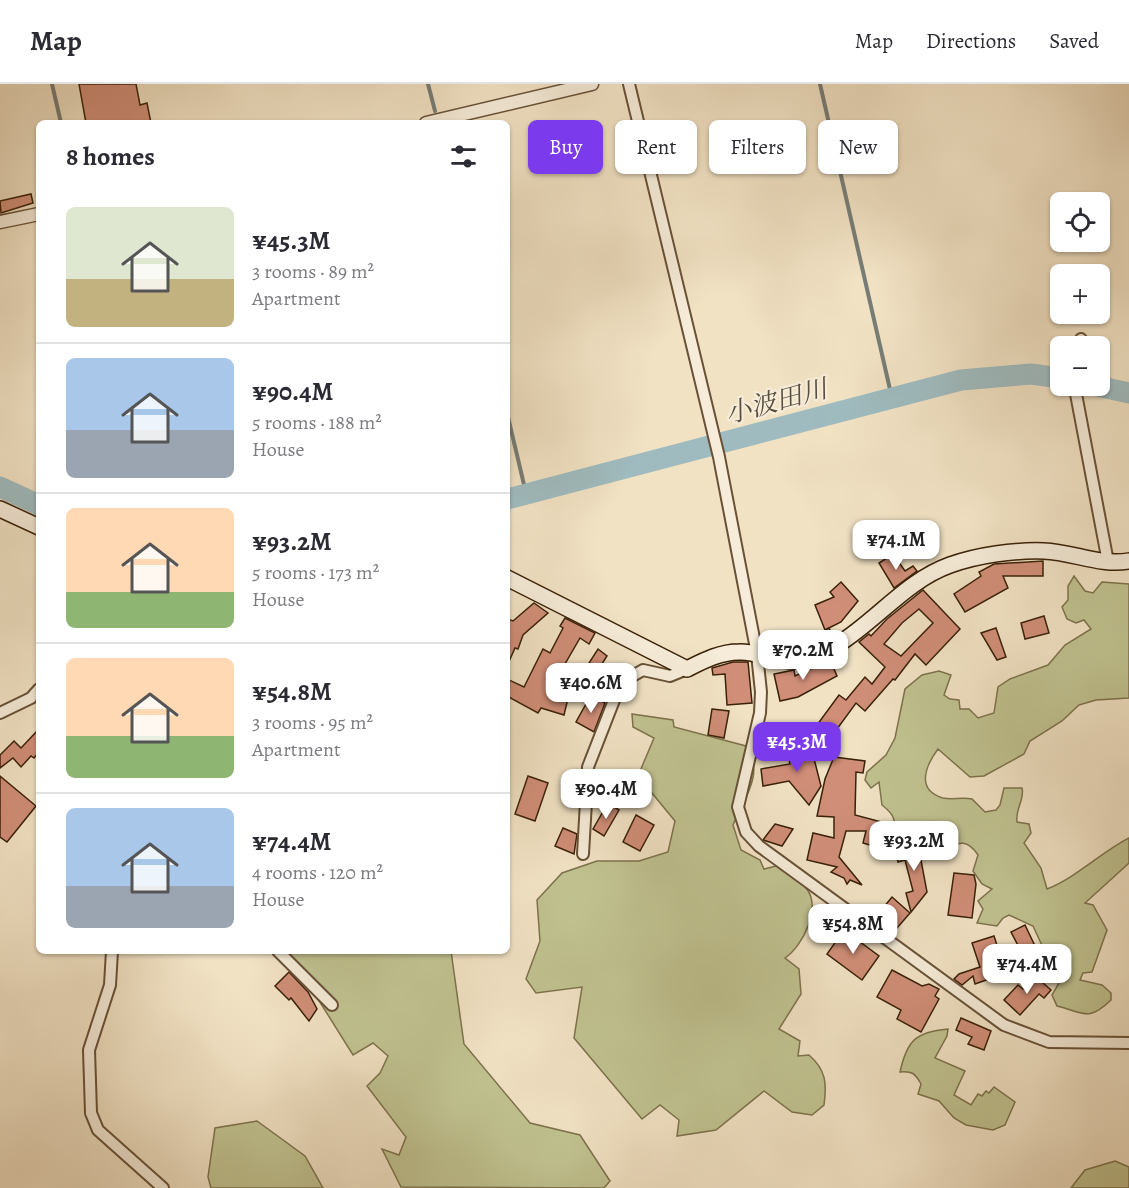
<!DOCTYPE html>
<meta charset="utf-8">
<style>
body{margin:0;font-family:Alegreya,"Noto Serif JP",serif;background:#f7f7f7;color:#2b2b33;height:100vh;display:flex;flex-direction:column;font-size:22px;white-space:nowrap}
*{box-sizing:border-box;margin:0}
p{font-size:20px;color:#7c7c81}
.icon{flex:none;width:33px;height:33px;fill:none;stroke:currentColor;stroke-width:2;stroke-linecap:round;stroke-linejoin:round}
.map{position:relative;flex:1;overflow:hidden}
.side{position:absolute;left:36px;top:36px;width:474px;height:834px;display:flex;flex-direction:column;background:#fff;border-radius:9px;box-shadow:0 2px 4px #0004}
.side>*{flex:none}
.banner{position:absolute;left:528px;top:36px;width:510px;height:54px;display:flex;gap:12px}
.buttons{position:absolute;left:1050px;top:108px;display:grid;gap:12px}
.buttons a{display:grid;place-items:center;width:60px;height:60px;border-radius:9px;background:#fff;box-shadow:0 2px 4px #0004;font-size:30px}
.price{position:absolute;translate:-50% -51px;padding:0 14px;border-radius:12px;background:#fff;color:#222;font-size:20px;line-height:39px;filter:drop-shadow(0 2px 3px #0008)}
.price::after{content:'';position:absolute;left:50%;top:36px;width:18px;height:14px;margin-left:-9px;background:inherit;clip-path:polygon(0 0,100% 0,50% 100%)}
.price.selected{background:#7c3aed;color:#fff}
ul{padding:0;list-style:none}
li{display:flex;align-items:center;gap:18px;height:150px;padding:0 30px}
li+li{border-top:2px solid #e1e1e2}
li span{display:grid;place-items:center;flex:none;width:168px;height:120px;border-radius:9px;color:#555}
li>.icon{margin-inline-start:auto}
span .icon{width:72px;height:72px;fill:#fffc;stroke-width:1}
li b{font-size:26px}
h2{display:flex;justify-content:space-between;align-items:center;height:72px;padding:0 30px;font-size:26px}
.tag{padding:0 21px;border-radius:9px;background:#fff;box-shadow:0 2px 4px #0004;font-size:21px;line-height:54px}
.tag.selected{background:#7c3aed;color:#fff}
header{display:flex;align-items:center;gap:36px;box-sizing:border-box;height:84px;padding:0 30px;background:#fff;border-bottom:2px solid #e1e1e2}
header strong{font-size:28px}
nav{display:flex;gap:33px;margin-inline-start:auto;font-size:21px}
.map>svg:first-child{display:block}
</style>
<header>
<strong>Map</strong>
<nav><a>Map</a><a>Directions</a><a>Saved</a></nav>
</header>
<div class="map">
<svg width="1129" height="1104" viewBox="0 0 1129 1104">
<rect width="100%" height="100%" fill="#f1e2c4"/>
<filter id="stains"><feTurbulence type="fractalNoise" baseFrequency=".00333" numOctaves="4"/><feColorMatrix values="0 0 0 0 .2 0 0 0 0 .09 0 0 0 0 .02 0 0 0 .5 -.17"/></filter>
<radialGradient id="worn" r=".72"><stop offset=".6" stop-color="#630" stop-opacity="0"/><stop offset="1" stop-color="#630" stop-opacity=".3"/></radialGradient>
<g fill="#c0c290" stroke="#7d724c" stroke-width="1.5">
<path d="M1074,492L1085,507L1093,509L1102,498L1129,500V614L1096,616L1079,621L1062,637L1030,657L1024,670L984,692L970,693L938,665C926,681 915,706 943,714C952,716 962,713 972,715L985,728L996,726L1000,721L1004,704H1022C1025,715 1015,725 1017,738L1029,740L1031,749L1024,759L1041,784L1047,805C1077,793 1100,769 1129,754V779L1085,819L1093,821L1107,846L1092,888L1083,889L1080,896L1102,901L1111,909V916C1088,938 1085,929 1057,922L1052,911L1063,892L1052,883L1033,842L1009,831L1003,834L997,842L977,839L983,825L978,817L992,805L982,800L973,787L978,771C968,756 959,756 946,767L934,763L928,750L899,751L893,747C897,735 892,729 882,721L879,698L871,704L865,696L867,688L886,671L895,654L905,605L922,591L939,587L951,591L944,611L950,615L959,616L960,625H969L978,634L994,629L998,603L1010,595L1048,581L1065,561L1091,545L1084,536L1076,539L1067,535L1062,523L1068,516V502Z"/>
<path d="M632,630L673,636L674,643L746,662C765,689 745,713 733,741L741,766L760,776L764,785L776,782C785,788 799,795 806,804C822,823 803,862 785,874L799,885L801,910L779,945L800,957L798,972L809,971C826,986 827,999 824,1021L812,1031L792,1028L764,1007L716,1046L677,1052L679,1036L660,1021L642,1035L574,954L582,903L536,909L526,895L540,857L537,816L562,789L597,777H639L668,768L675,737L638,692L654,654L633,643Z"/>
<polygon points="288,867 451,867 464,960 530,1039 580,1051 610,1097 604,1104 401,1103 382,1065 399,1071 406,1053 367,1002 380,989 388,972 373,959 353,971"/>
<path d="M948,945L947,952L935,974L965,987L954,1011L971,1021L978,1010L982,1012L986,1007L989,1009L994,1003L1015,1018L1005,1041L993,1046L966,1041L954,1034L939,1017L918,1010L921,1000C915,989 912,987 900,988C907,956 916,948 948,945Z"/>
<polygon points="257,1037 305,1072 323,1104 211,1104 208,1093 215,1044"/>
<polygon points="1115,1077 1129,1083 1129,1104 1071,1104 1085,1086"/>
</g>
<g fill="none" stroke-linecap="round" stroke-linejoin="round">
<g stroke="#777d76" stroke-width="4">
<polyline points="52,0 61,39"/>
<polyline points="428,0 435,27"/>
<polyline points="820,0 892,314"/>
<polyline points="507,329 526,409"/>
</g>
<g stroke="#9fbbbf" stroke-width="21">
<polyline points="1097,302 1129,309"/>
<polyline points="0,403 39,421"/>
<polyline points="507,415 961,296 1031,290 1060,294"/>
</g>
</g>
<g fill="#d08e78" stroke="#3a2108" stroke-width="1.5" fill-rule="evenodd">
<polygon points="79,0 136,0 140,21 147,19 151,39 86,39"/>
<polygon points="31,110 33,119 1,129 0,117"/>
<polygon points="893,470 905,487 913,482 917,487 894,504 879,479"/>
<polygon points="1043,477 1043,492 1003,492 1008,504 965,528 954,510 981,492 979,488 994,480"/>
<polygon points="841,498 858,517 841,538 825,546 815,521 834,513 830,508"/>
<path d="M923,506L960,545L926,581L915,570L895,596L893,595L865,627L856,619L829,656L814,645L839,611L846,616L865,593L872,600L885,583L859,558L869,550L871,552L887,535ZM919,525L933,539L901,572L884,560L902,539Z"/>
<polygon points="534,519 548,529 523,551 518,565 515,564 507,582 507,535 513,537"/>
<polygon points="1044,532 1049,549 1025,555 1021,539"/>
<polygon points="565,534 595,549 589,560 580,554 565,580 572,584 557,607 569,610 564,631 541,624 538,629 507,612 507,595 524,603 543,565 550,569 563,544 560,542"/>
<polygon points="829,544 833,552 818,560 814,553"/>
<polygon points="996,544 1006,573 997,576 981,549"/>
<polygon points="598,565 607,572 590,599 580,593"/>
<polygon points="830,576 837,592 798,613 780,617 774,590 794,586 795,592"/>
<polygon points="733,578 748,578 752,619 727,621 725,590 713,591 712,584"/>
<polygon points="591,611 605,619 594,648 576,638"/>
<polygon points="712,625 729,627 724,654 708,651"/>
<polygon points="39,645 39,668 34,674 31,672 21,683 13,674 0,684 0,671 14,657 21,664"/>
<polygon points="810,659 821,702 809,721 789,697 763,702 761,685 790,680 787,665"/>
<polygon points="834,673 865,677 863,689 856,688 855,731 889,740 883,765 863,759 866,747 846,747 839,773 862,801 850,796 847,800 844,794 831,788 837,783 807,776 813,749 834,754 834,733 817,732 825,695"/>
<polygon points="0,692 36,722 7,758 0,753"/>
<polygon points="528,692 548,699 535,737 515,730"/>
<polygon points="608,719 619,726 604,752 593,745"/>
<polygon points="636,731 654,741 640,767 623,758"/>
<polygon points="775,740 793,745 782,762 763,756"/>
<polygon points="563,744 577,750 574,770 555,762"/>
<polygon points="922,758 925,770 920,771 927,808 911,828 906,809 913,807 905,776 898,778 895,765"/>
<polygon points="954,789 974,791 976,800 972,834 948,831"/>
<polygon points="892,813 910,829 897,844 879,829"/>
<polygon points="1025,841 1035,862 1022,869 1011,848"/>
<polygon points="844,846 879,872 862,896 827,870"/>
<polygon points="994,852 1006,889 975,900 973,892 962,901 954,895 959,890 980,883 972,859"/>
<polygon points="892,886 922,902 929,900 939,905 935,912 939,915 921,948 897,935 901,926 877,913"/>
<polygon points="289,888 308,908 317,925 309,937 291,914 289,916 275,902"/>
<polygon points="1035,892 1051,906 1044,914 1039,910 1020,931 1004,916 1018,901 1023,905"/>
<polygon points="961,934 991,947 984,966 968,960 972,953 956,946"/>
</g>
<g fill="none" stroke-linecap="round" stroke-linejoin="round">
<g stroke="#685137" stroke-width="14">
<g id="minor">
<polyline points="629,0 719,373 757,570 761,608 760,629 738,723 746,748 759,762 1004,941 1049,958 1129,959"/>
<polyline points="1081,255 1082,262"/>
<polyline points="1078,302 1076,310 1108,478"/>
<polyline points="0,629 31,614 39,605"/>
<polyline points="583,770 588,683 618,606 629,594 643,586 670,592 687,585"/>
<polyline points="112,867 110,901 89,966 91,1029 98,1046 163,1104"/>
<polyline points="278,867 332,921"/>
</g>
</g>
<g stroke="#685137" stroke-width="15">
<g id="tertiary">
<polyline points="426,39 592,0"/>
<polyline points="0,138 39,130"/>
</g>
</g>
<g stroke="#3a2108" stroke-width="18">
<g id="secondary">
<polyline points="0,425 39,443"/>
<path d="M507,494L687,585C703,577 720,568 739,568C759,567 781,580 801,576C860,562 894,501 950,481C978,471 1014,466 1044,467C1073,468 1100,482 1129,477"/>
</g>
</g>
<use href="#minor" stroke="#f6ecd9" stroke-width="10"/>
<use href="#tertiary" stroke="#f6ecd9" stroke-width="12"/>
<use href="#secondary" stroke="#f6ecd9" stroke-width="15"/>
</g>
<g text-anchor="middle" stroke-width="4.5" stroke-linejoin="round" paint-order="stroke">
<g font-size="26" font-style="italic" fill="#584f3f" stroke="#f6ecd9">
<text transform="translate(776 317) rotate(-15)" y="9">小波田川</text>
</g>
</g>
<rect width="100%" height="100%" filter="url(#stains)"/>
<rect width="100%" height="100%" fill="url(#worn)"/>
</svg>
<div class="buttons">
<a><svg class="icon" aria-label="locate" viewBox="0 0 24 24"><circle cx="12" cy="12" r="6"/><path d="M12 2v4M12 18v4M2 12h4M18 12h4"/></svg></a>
<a>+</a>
<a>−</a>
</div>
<b class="price" style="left:896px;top:487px">¥74.1M</b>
<b class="price" style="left:803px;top:597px">¥70.2M</b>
<b class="price" style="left:591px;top:630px">¥40.6M</b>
<b class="price selected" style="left:797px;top:689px">¥45.3M</b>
<b class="price" style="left:606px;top:736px">¥90.4M</b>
<b class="price" style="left:914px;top:788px">¥93.2M</b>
<b class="price" style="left:853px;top:871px">¥54.8M</b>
<b class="price" style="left:1027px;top:911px">¥74.4M</b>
<div class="banner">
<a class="tag selected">Buy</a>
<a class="tag">Rent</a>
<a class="tag">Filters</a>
<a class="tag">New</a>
</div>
<section class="side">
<h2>8 homes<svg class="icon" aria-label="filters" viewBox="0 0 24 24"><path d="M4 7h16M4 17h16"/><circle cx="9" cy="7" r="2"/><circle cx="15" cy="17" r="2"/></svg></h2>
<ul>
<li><span style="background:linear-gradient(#dfe7d0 60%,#c2b280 0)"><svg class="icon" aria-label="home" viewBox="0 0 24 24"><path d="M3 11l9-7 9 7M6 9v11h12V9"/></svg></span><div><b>¥45.3M</b><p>3 rooms · 89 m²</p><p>Apartment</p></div></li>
<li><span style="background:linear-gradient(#a9c7e8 60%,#9aa5b1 0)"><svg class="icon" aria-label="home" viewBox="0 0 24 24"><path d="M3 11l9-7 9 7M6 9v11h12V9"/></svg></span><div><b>¥90.4M</b><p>5 rooms · 188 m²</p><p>House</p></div></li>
<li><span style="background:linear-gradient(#ffd9b3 70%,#8fb573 0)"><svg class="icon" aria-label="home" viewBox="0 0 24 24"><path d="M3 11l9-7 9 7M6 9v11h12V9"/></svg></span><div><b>¥93.2M</b><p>5 rooms · 173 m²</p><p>House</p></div></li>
<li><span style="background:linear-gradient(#ffd9b3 65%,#8fb573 0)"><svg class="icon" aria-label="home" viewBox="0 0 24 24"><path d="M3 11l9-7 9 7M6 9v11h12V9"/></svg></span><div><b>¥54.8M</b><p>3 rooms · 95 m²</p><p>Apartment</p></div></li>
<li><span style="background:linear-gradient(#a9c7e8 65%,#9aa5b1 0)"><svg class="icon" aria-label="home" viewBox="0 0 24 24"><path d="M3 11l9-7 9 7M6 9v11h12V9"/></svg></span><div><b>¥74.4M</b><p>4 rooms · 120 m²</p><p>House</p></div></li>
</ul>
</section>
</div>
